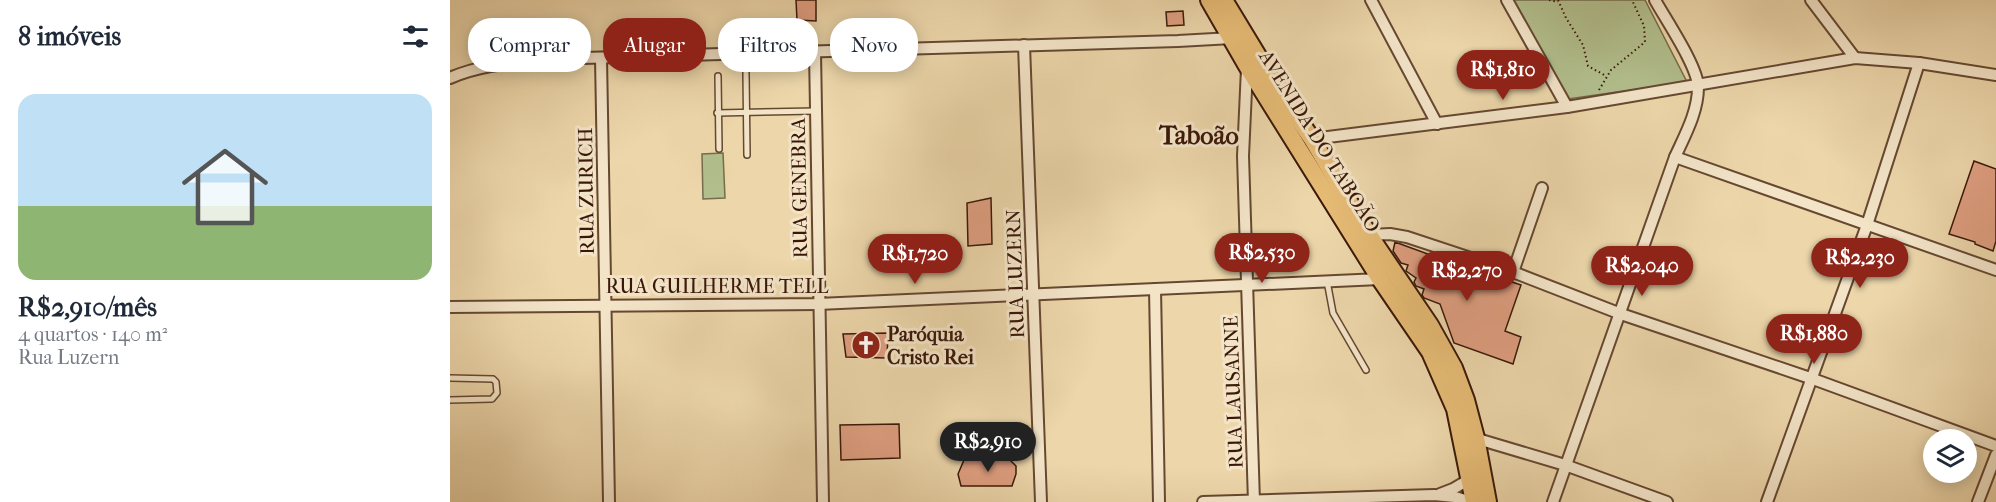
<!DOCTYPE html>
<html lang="pt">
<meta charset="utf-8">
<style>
body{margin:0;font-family:"IM FELL French Canon",serif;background:#f6f6f7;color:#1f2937;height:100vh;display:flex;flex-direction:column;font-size:22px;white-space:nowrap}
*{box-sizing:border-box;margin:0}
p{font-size:20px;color:#747a83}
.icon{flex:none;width:33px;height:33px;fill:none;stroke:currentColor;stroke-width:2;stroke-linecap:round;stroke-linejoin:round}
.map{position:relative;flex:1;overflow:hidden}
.sheet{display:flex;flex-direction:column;background:#fff;width:450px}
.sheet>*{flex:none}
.banner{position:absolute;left:18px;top:18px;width:570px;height:54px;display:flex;gap:12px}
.tools{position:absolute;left:1473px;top:429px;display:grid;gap:12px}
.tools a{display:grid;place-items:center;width:54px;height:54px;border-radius:50%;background:#fff;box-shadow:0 3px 15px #0003;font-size:30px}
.price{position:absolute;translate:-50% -51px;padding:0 14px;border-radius:21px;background:#8f2418;color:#fff;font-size:20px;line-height:39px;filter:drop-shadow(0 2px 3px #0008)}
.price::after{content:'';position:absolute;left:50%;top:36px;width:18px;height:14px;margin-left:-9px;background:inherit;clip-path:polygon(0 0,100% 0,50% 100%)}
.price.on{background:#222;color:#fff}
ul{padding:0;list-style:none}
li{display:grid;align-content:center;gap:12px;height:318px;padding:0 18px}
li span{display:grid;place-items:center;height:186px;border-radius:18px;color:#555}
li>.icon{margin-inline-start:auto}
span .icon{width:108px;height:108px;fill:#fffc;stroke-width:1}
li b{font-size:26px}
h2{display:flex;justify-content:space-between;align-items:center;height:72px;padding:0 18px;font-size:26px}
.chip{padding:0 21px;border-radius:24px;background:#fff;box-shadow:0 3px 15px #0003;font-size:21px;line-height:54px}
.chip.on{background:#8f2418;color:#fff}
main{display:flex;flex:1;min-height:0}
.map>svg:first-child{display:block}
</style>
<main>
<section class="sheet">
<h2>8 imóveis<svg class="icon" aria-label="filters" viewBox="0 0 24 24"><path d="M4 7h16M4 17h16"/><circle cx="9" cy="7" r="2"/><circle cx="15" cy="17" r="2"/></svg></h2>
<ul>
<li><span style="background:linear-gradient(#bfe0f5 60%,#8fb573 0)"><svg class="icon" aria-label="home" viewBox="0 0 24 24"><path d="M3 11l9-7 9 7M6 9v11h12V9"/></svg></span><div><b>R$2,910/mês</b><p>4 quartos · 140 m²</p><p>Rua Luzern</p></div></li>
</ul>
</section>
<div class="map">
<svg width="1546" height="502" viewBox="0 0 1546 502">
<rect width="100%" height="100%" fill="#ecd6aa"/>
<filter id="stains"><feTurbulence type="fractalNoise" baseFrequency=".00333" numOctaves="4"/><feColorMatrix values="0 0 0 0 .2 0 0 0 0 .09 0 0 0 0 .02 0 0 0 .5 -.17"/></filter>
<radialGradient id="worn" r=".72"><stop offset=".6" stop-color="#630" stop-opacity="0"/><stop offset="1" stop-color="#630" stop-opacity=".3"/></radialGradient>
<g fill="#b2bf8d" stroke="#766c4b" stroke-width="1.5">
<polygon points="1061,0 1195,0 1237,82 1118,99"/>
<polygon points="273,153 275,198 253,199 252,154"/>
</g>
<g fill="#df9f81" stroke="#3a1809" stroke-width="1.5">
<polygon points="346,0 366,0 366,21 347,20"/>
<polygon points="733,11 734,25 717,26 716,12"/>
<polygon points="1524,161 1546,169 1546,241 1543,251 1525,244 1525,242 1499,234"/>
<polygon points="541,198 542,244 518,246 517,203"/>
<polygon points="945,242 1005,264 1006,261 1020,266 1020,268 1071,285 1055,331 1071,337 1063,364 1004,343 990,304 974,298 972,295 974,289 966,286 964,282 966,278 956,271 958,265 951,263 943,251"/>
<polygon points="438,333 437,358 396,357 393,334"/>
<polygon points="449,424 450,458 391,460 390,425"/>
<polygon points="558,458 566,466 566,474 562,486 511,486 508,474 514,460"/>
</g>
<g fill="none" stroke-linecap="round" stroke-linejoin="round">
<g stroke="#664831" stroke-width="8">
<g id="service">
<polyline points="296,73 297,155"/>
<polyline points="268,76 269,149"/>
<polyline points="267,113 366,111"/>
<polyline points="877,281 883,313 916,370"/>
<polyline points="0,378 43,379 46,382 47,393 42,399 0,400"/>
</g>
</g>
<g stroke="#664831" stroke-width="14">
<g id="minor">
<polyline points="921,0 987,124"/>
<polyline points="1057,0 1117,107"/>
<polyline points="1361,0 1405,58"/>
<polyline points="574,45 591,502"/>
<polyline points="365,53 373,502"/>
<polyline points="151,58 159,502"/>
<polyline points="797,68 793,156 804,502"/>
<path d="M0,78C31,64 65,63 99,59L728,41L782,38L786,36"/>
<polyline points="862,139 1117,107 1405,58 1469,63 1546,75"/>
<polyline points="1225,157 1546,270"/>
<polyline points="919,235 940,234 957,237 1063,272 1171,314 1363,379 1546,446"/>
<polyline points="1063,272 1092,188"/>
<polyline points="705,289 709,502"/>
<polyline points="0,307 368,304 930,279"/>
<polyline points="1021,437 1115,465 1217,502"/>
<polyline points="990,494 1003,489 1020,479"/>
<polyline points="753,502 984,495 1005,497 1022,502"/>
<path d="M1103,502L1225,157C1235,135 1248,112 1248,87C1248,67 1216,20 1205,0"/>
<polyline points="1317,502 1417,225 1469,63"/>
<polyline points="1528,502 1546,455"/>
</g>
</g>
<g stroke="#3a1809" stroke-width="20">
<g id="primary">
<polyline points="759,0 797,66 930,279 980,352 1005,409 1024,502"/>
<polyline points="774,0 831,94 862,139 919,235 980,325 1004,368 1016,400 1026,438 1038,502"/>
</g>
</g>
<g stroke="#3a1809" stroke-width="2" stroke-dasharray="1.5 3" stroke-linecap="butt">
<polyline points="1099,0 1108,2"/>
<polyline points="1108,0 1116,18 1133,45 1138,66 1156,76"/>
<polyline points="1149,90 1161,70 1195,42 1194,26 1182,0"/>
</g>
<use href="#service" stroke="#f3e4c8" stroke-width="5"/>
<use href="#minor" stroke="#f3e4c8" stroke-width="10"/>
<use href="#primary" stroke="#e6bb75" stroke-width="16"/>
</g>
<defs>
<g id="church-disc" transform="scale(1.5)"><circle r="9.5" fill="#8f2418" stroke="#f3e4c8"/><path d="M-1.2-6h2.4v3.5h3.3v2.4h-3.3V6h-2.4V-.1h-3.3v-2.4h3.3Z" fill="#fff"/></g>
</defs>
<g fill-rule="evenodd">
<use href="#church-disc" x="416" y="345"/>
</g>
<g text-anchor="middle" stroke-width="6" stroke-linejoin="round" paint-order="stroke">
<g font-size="20" fill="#3a1809" stroke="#f3e4c8">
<text transform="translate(870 141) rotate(58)" y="7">AVENIDA DO TABOÃO</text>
<text transform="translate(349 188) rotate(-91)" y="7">RUA GENEBRA</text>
<text transform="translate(136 191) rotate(-91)" y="7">RUA ZURICH</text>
<text transform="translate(565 274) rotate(-92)" y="7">RUA LUZERN</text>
<text x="267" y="293">RUA GUILHERME TELL</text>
<text transform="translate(783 392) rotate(-92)" y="7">RUA LAUSANNE</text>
</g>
<g font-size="20" font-weight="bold" fill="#3a1809" stroke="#f3e4c8" text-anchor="start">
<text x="437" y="341">Paróquia<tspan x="437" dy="23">Cristo Rei</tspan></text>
</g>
<g font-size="26" font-weight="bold" fill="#3a1809" stroke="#f3e4c8">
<text x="749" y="144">Taboão</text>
</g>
</g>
<rect width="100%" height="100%" filter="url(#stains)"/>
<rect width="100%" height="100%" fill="url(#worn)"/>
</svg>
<div class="tools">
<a><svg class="icon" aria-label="layers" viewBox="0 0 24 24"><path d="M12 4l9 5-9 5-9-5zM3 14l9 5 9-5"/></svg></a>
</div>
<b class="price" style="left:1053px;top:101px">R$1,810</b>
<b class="price" style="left:812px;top:284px">R$2,530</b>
<b class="price" style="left:465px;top:285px">R$1,720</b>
<b class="price" style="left:1410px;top:289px">R$2,230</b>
<b class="price" style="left:1192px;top:297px">R$2,040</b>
<b class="price" style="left:1017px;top:302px">R$2,270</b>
<b class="price" style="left:1364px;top:365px">R$1,880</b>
<b class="price on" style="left:538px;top:473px">R$2,910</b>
<div class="banner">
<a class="chip">Comprar</a>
<a class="chip on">Alugar</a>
<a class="chip">Filtros</a>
<a class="chip">Novo</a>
</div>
</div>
</main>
